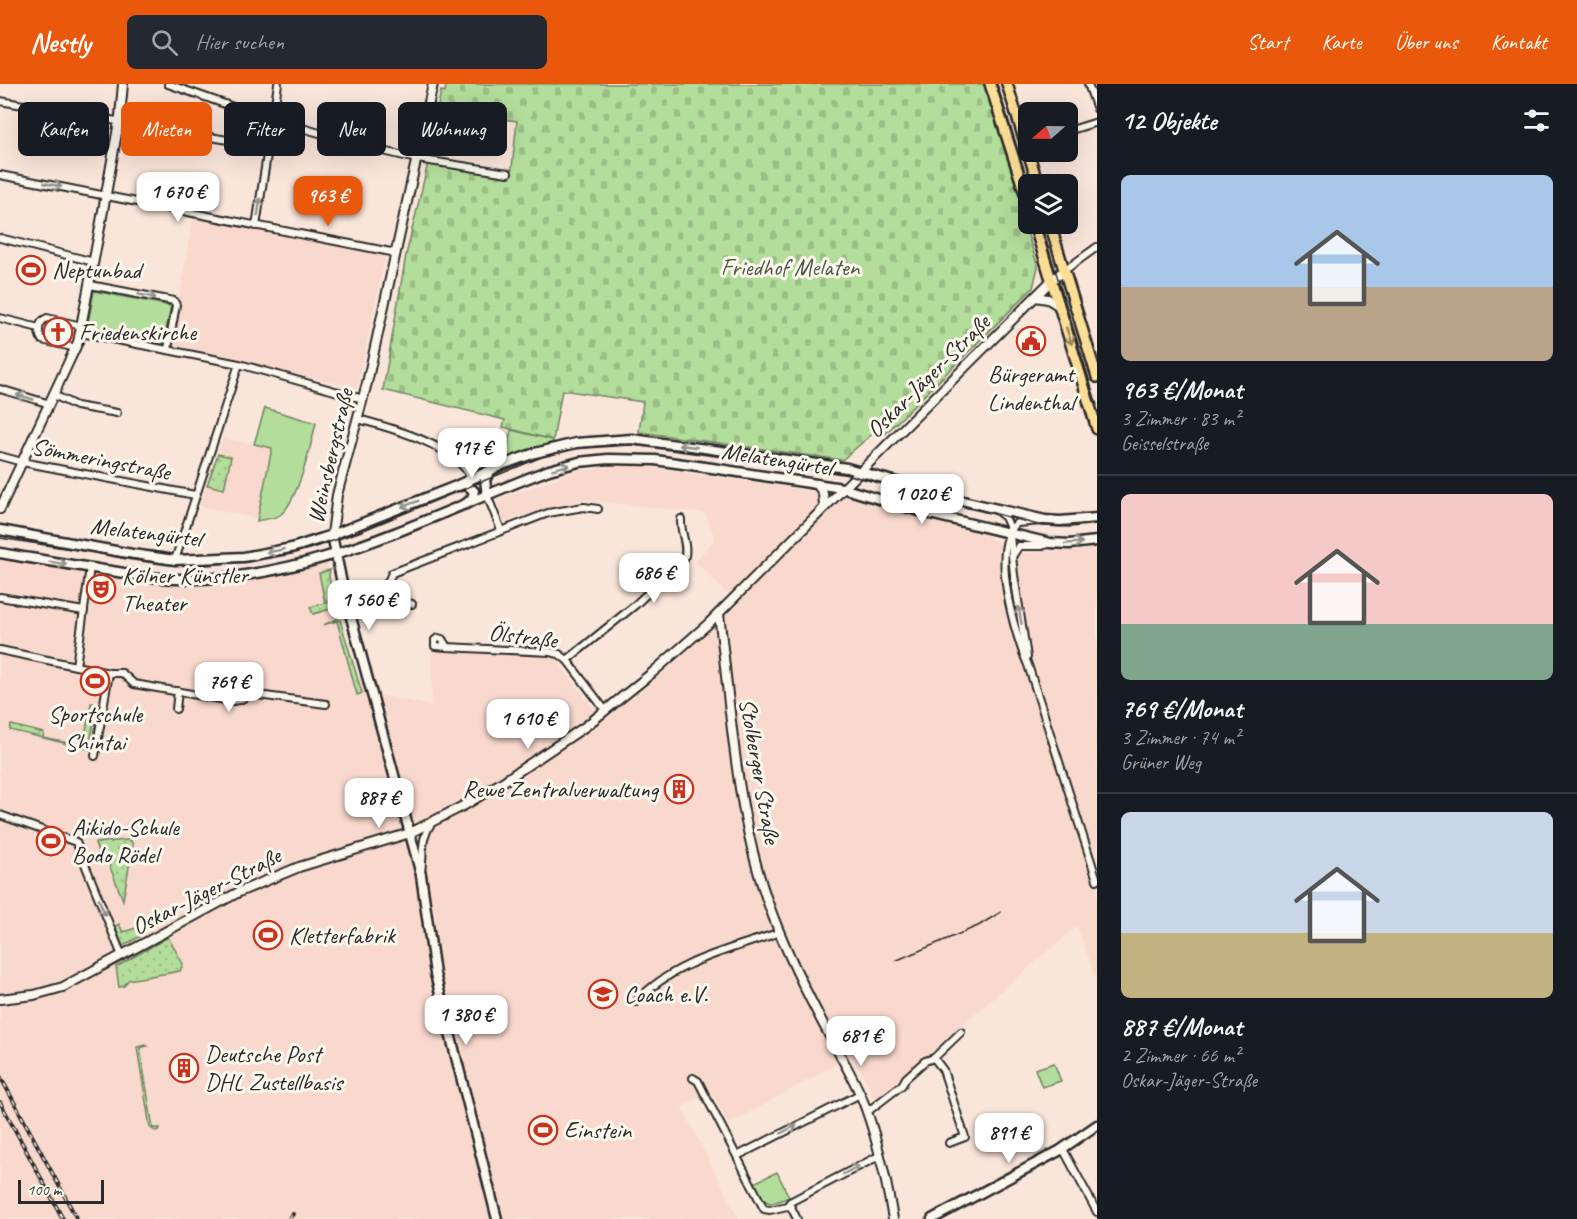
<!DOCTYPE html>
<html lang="de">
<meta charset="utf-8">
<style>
body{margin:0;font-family:Caveat,sans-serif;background:#242831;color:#f1f3f6;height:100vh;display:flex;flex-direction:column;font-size:22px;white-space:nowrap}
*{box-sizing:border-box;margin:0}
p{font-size:20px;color:#9ea1a6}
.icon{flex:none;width:33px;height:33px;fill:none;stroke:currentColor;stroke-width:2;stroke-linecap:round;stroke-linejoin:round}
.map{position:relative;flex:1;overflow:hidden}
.drawer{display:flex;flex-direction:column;background:#171b24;width:480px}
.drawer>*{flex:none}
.banner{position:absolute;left:18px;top:18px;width:570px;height:54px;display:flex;gap:12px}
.needle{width:39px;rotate:250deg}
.fabs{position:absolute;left:1018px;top:18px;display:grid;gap:12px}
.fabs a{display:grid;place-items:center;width:60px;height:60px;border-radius:9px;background:#171b24;box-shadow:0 6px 24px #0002;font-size:30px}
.scale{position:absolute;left:18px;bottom:15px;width:86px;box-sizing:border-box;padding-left:6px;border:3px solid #2b2b2b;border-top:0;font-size:16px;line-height:21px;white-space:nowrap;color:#2b2b2b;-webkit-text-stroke:4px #fbf7ec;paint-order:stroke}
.price{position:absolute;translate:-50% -51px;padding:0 14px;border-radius:12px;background:#fff;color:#222;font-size:20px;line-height:39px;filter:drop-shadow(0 2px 3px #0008)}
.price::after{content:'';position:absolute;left:50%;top:36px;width:18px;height:14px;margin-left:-9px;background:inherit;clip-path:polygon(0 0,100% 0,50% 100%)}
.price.active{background:#ea580c;color:#fff}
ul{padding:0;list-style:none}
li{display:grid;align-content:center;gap:12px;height:318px;padding:0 24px}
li+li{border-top:2px solid #363941}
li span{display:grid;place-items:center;height:186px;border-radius:9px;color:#555}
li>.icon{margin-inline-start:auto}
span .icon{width:108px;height:108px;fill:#fffc;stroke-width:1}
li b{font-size:26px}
h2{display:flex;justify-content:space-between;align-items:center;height:72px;padding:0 24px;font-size:26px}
.pill{padding:0 21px;border-radius:9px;background:#171b24;box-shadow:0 6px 24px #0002;font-size:21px;line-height:54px}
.pill.active{background:#ea580c;color:#fff}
header{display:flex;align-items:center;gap:36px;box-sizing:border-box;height:84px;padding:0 30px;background:#ea580c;color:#fff}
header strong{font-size:28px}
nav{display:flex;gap:33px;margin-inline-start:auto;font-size:21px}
.search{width:420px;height:54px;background:#242831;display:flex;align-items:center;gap:15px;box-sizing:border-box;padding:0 21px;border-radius:9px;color:#9ea1a6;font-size:22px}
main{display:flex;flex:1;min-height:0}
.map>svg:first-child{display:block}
</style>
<header>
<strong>Nestly</strong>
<div class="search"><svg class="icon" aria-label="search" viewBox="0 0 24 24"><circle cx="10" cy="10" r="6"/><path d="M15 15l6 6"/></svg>Hier suchen</div>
<nav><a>Start</a><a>Karte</a><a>Über uns</a><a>Kontakt</a></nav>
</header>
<main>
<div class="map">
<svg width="1097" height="1135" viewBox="0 0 1097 1135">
<defs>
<pattern id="grass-dots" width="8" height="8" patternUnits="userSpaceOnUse" patternTransform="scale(1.5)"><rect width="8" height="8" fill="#b3dd9a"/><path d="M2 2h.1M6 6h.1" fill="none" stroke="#9abe85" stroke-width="1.8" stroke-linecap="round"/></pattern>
<pattern id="cemetery-stones" width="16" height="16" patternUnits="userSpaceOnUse" patternTransform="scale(1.5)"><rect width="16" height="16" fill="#b3dd9a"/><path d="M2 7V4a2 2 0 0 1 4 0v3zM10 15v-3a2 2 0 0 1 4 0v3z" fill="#9abe85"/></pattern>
</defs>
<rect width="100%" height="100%" fill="#fae5da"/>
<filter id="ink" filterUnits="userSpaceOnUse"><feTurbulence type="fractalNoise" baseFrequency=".0167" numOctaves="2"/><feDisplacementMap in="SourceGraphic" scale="12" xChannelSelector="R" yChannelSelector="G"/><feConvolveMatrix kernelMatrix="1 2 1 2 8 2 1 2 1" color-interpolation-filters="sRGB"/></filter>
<g filter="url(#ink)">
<g fill="#f9d9cd">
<polygon points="193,133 386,170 357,304 171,262"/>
<polygon points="223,354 272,364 257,435 200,422"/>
<polygon points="627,381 650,383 843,412 983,450 1019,469 1097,465 1097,898 1077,842 875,1016 853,971 729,1040 710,1006 682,1023 739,1135 0,1135 0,472 188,498 241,496 327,480 355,595 381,611 432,622 431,565 553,570 593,624 609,632 659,593 740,519 725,508 695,477 715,455 705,429 585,416 547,424 504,438 496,416 577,387"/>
</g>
<g fill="url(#grass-dots)" stroke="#6f8462" stroke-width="1.5">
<polygon points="218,370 231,373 224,405 207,401"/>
<polygon points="330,486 329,492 333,515 327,517 328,519 336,518 336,521 334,524 313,530 310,523 325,519 319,489"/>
<polygon points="337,535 340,536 362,609 357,611 337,537 323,541"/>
<polygon points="91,619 97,620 89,665 10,646 11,641 44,649 43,654 79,661 80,657 84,657"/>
<polygon points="127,756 131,757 133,761 123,816 108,778 101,777 95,759"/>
<polygon points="119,840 123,848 140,843 144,850 123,862 115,842"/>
<polygon points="168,853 183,880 180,887 128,896 124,902 119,903 116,883"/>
<polygon points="145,961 147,962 140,964 153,1044 160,1044 159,1046 155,1047 150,1043 137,963"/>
</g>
<polygon fill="url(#cemetery-stones)" stroke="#6f8462" stroke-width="1.5" points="446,0 985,0 1020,114 1019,123 1038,183 1033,204 885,350 877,346 842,376 639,348 643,318 562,306 553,356 503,343 505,336 383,306 406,171 428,79 511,93 517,37 437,26 441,7 445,8"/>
<g fill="#b3dd9a" stroke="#6f8462" stroke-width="1.5">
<polygon points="94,207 171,222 163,260 87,245"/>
<path d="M265,324L316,339C311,361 298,418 280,431C274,435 264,435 257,437L272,364L254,360Z"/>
<polygon points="511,346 553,356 553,358 505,375"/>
<polygon points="1054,979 1061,997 1042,1003 1035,985"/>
<path d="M777,1088L789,1113C766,1123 765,1121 754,1099Z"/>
</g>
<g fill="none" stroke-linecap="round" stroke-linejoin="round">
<g stroke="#2b2b2b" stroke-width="10">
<g id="minor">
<polyline points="168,0 253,30 379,66 417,75 508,89"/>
<polyline points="1088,0 1097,25"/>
<polyline points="0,17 269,63"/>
<polyline points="1068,47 1097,38"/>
<polyline points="0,91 396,169"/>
<polyline points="256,142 278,0"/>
<polyline points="0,154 94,178"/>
<polyline points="1065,186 1097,163"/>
<polyline points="90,201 174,217 176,221 168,265"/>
<polyline points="0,234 39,244"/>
<polyline points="81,249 239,280 363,315"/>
<path d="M76,264L42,256C37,248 38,238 47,234L82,242"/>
<polyline points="0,305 50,320"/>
<polyline points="54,311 76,322 117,329"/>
<path d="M358,335C391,344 456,361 471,394"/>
<polyline points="0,372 22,378 195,411"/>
<polyline points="487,411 501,446"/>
<polyline points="997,427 1005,433 1009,442 1014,491 1027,573"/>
<path d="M1042,437L1017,439C989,463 1015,552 1028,581L1097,796"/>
<polyline points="1013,471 1019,462 1042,462 1050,459"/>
<polyline points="175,476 239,280"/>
<polyline points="0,513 84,527"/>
<path d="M412,520C398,517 391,513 387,500L392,489L548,429L584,423L598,425"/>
<polyline points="447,563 442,555 438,554 435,556 435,562 447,563 550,568 559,570 567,576 605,626"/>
<polyline points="0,566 109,589 122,589 134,600 232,617 240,616 250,610 326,620"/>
<path d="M567,576L634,522L684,475C689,463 680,449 681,435"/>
<polyline points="76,582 90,483"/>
<polyline points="176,625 178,607"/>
<polyline points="95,672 109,589"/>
<polyline points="0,731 76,758 122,872"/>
<path d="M421,788C424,767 420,755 432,738"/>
<path d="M636,918C673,877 730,866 780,848"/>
<polyline points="934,974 943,986 965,1053 949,1059"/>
<polyline points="693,994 698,997 764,1125 770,1126 787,1122"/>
<polyline points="867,1028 902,1001 906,994 925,977 934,974 961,948"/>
<polyline points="1063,1065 1097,1128"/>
<polyline points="737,1072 860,1010"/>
<polyline points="787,1122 790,1118 879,1072"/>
<polyline points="787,1122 791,1123 797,1135"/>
</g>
</g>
<g stroke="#2b2b2b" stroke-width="12">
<g id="tertiary">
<polyline points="1035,213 1048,215 1059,222"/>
<polyline points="817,400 823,409 824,422"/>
<polyline points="0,425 78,258 99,149 120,32 123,0"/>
<polyline points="332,451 337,411 367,299 433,0"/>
<path d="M719,530C731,626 735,723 767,816C781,855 799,894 819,932C833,959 849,985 861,1012C877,1051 886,1094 893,1135"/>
<polyline points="0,915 34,911 63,903 239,808 299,783 410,749 463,722 501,699 586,642 652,589 708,540 1051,197 1065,186"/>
</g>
</g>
<g stroke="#2b2b2b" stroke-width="13">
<g id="secondary">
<polyline points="459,402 467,401 474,407 472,414 466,420"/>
<polyline points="487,411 485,396 491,386"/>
<polyline points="0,446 132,470 175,476 244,473 292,464 332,451 456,402 502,381 535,369 576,359 632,355 847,384 967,418 1045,436 1060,437 1097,434"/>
<polyline points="332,451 343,504 415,768 421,791 435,890 497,1135"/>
<path d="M0,469C34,475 69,480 104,486C127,489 152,495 176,495C310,499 427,432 549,386L579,378L608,375L655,376L712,384L842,404L926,429L1050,459L1069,460L1097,457"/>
<polyline points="932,1135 1059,1067 1097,1041"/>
</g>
</g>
<g stroke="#2b2b2b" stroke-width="14">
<g id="primary">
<polyline points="990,0 1029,122"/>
<polyline points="1007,0 1038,100"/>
<polyline points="1034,140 1097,345"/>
<polyline points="1050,140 1097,293"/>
</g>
</g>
<use href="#minor" stroke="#fbf7ec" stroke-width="6"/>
<use href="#tertiary" stroke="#fbf7ec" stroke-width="8"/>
<use href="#secondary" stroke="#fbf7ec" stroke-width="8"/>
<use href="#primary" stroke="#fcde96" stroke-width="9"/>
<g stroke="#2b2b2b" stroke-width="1.5">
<polyline points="997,0 1029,101"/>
<polyline points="1041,140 1097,321"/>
<polyline points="0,454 174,481 207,481 251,477 309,465 359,448 544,372 574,365 619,360 686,366 849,391 1042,442 1071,443 1097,440"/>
<polyline points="895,877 978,842 1001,828"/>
</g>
<g stroke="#2b2b2b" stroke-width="4">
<g id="rail">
<polyline points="0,992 77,1135"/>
<polyline points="0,1018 63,1135"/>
<polyline points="289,1135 293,1130"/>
</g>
</g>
<use href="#rail" stroke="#fbf7ec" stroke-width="1.5" stroke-dasharray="4.5" stroke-linecap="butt"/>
</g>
<defs><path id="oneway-shaft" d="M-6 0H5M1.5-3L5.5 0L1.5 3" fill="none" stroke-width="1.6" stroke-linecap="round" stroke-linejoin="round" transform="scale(1.5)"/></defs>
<g stroke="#93918c">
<use href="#oneway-shaft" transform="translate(53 101) rotate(11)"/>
<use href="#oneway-shaft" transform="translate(259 123) rotate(-81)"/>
<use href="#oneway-shaft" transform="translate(147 212) rotate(11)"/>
<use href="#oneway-shaft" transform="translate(25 313) rotate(-164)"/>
<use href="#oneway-shaft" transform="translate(688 362) rotate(-172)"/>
<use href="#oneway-shaft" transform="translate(561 383) rotate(-15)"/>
<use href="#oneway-shaft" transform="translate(410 420) rotate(159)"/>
<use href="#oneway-shaft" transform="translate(1074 459) rotate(-4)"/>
<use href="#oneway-shaft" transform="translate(275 467) rotate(169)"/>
<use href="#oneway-shaft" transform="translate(58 479) rotate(9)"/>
<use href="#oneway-shaft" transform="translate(1020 531) rotate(-100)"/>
<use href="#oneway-shaft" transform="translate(102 823) rotate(68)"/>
<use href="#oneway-shaft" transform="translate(789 1045) rotate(-28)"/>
<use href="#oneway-shaft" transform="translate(851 1086) rotate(-28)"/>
</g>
<use stroke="#948460" href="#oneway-shaft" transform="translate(1069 252) rotate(72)"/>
</g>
<defs>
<g id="stadium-ring" transform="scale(1.5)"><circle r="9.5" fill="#fbf7ec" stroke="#c8321e" stroke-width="1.5"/><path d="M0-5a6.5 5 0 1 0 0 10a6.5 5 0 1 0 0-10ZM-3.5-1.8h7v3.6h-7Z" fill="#c8321e"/></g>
<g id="church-ring" transform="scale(1.5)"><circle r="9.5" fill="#fbf7ec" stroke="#c8321e" stroke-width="1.5"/><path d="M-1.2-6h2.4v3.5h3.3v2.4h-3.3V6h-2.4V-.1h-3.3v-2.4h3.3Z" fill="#c8321e"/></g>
<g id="civic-ring" transform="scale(1.5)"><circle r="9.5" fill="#fbf7ec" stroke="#c8321e" stroke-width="1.5"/><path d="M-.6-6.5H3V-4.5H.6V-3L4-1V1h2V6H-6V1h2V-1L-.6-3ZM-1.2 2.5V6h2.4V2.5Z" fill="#c8321e"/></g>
<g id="theatre-ring" transform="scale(1.5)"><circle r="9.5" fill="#fbf7ec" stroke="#c8321e" stroke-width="1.5"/><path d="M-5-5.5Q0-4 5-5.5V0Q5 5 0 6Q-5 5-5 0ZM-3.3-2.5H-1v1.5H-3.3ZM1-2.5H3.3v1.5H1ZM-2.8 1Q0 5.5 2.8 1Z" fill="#c8321e"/></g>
<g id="building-ring" transform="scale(1.5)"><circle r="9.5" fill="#fbf7ec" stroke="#c8321e" stroke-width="1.5"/><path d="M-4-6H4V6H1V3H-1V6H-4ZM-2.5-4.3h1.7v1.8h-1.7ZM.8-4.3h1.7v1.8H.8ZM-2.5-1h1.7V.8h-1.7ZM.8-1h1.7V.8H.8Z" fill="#c8321e"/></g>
<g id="school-ring" transform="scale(1.5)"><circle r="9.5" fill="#fbf7ec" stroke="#c8321e" stroke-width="1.5"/><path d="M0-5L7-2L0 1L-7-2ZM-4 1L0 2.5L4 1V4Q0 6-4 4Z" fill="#c8321e"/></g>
</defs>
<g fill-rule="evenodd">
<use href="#stadium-ring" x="31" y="186"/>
<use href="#church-ring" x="58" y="248"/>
<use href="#civic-ring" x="1031" y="257"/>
<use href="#theatre-ring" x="101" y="505"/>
<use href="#stadium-ring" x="95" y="597"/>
<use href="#building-ring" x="679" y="705"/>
<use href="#stadium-ring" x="51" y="757"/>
<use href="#stadium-ring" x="268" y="851"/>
<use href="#school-ring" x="603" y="910"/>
<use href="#building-ring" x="184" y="984"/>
<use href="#stadium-ring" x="543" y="1046"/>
</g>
<g text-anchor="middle" stroke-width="6" stroke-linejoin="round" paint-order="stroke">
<g font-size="24" fill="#4d5847" stroke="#fbf7ec">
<text x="790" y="191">Friedhof Melaten</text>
</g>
<g font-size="24" fill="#2b2b2b" stroke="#fbf7ec" text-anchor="start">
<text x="52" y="194">Neptunbad</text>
<text x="79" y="256">Friedenskirche</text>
<text x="1031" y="298" text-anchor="middle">Bürgeramt<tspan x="1031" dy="28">Lindenthal</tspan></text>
<text x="122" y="499">Kölner Künstler<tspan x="122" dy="28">Theater</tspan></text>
<text x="95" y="638" text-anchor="middle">Sportschule<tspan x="95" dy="28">Shintai</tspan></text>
<text x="658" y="713" text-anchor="end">Rewe Zentralverwaltung</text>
<text x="72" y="751">Aikido-Schule<tspan x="72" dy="28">Bodo Rödel</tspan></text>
<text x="289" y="859">Kletterfabrik</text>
<text x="624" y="918">Coach e.V.</text>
<text x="205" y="978">Deutsche Post<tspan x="205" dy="28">DHL Zustellbasis</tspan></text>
<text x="564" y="1054">Einstein</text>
</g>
<g font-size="24" fill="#2b2b2b" stroke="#fbf7ec">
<text transform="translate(928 292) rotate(-45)" y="8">Oskar-Jäger-Straße</text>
<text transform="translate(330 372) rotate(-77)" y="8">Weinsbergstraße</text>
<text transform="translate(101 375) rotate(11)" y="8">Sömmeringstraße</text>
<text transform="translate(777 375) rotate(9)" y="8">Melatengürtel</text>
<text transform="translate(146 448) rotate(7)" y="8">Melatengürtel</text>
<text transform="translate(523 552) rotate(7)" y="8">Ölstraße</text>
<text transform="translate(760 687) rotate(80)" y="8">Stolberger Straße</text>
<text transform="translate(206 807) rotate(-27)" y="8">Oskar-Jäger-Straße</text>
</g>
</g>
</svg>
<div class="fabs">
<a><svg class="needle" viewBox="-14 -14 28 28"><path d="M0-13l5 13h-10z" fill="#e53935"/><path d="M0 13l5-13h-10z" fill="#9ea1a6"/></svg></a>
<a><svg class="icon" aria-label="layers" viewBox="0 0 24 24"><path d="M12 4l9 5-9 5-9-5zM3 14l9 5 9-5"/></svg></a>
</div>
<div class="scale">100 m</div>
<b class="price" style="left:178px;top:139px">1 670 €</b>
<b class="price active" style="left:328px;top:143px">963 €</b>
<b class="price" style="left:472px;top:395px">917 €</b>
<b class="price" style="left:922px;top:441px">1 020 €</b>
<b class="price" style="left:654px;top:520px">686 €</b>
<b class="price" style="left:369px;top:547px">1 560 €</b>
<b class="price" style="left:229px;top:629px">769 €</b>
<b class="price" style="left:528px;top:666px">1 610 €</b>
<b class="price" style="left:379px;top:745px">887 €</b>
<b class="price" style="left:466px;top:962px">1 380 €</b>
<b class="price" style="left:861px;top:983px">681 €</b>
<b class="price" style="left:1009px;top:1080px">891 €</b>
<div class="banner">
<a class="pill">Kaufen</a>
<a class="pill active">Mieten</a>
<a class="pill">Filter</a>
<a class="pill">Neu</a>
<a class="pill">Wohnung</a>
</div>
</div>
<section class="drawer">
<h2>12 Objekte<svg class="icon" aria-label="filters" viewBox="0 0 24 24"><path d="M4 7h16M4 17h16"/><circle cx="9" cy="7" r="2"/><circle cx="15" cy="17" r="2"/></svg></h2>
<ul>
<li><span style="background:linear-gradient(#a9c7e8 60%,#b9a48a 0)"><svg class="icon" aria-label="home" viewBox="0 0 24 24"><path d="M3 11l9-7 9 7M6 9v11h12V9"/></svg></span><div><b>963 €/Monat</b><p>3 Zimmer · 83 m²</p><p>Geisselstraße</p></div></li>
<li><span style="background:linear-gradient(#f6c9c9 70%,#7fa58c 0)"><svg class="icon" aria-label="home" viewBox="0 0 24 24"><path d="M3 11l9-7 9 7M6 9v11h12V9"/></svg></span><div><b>769 €/Monat</b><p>3 Zimmer · 74 m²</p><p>Grüner Weg</p></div></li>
<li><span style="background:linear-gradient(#c9d6e8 65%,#c2b280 0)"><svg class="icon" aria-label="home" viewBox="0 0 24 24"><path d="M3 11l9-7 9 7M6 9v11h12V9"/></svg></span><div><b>887 €/Monat</b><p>2 Zimmer · 66 m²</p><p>Oskar-Jäger-Straße</p></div></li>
</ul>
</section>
</main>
